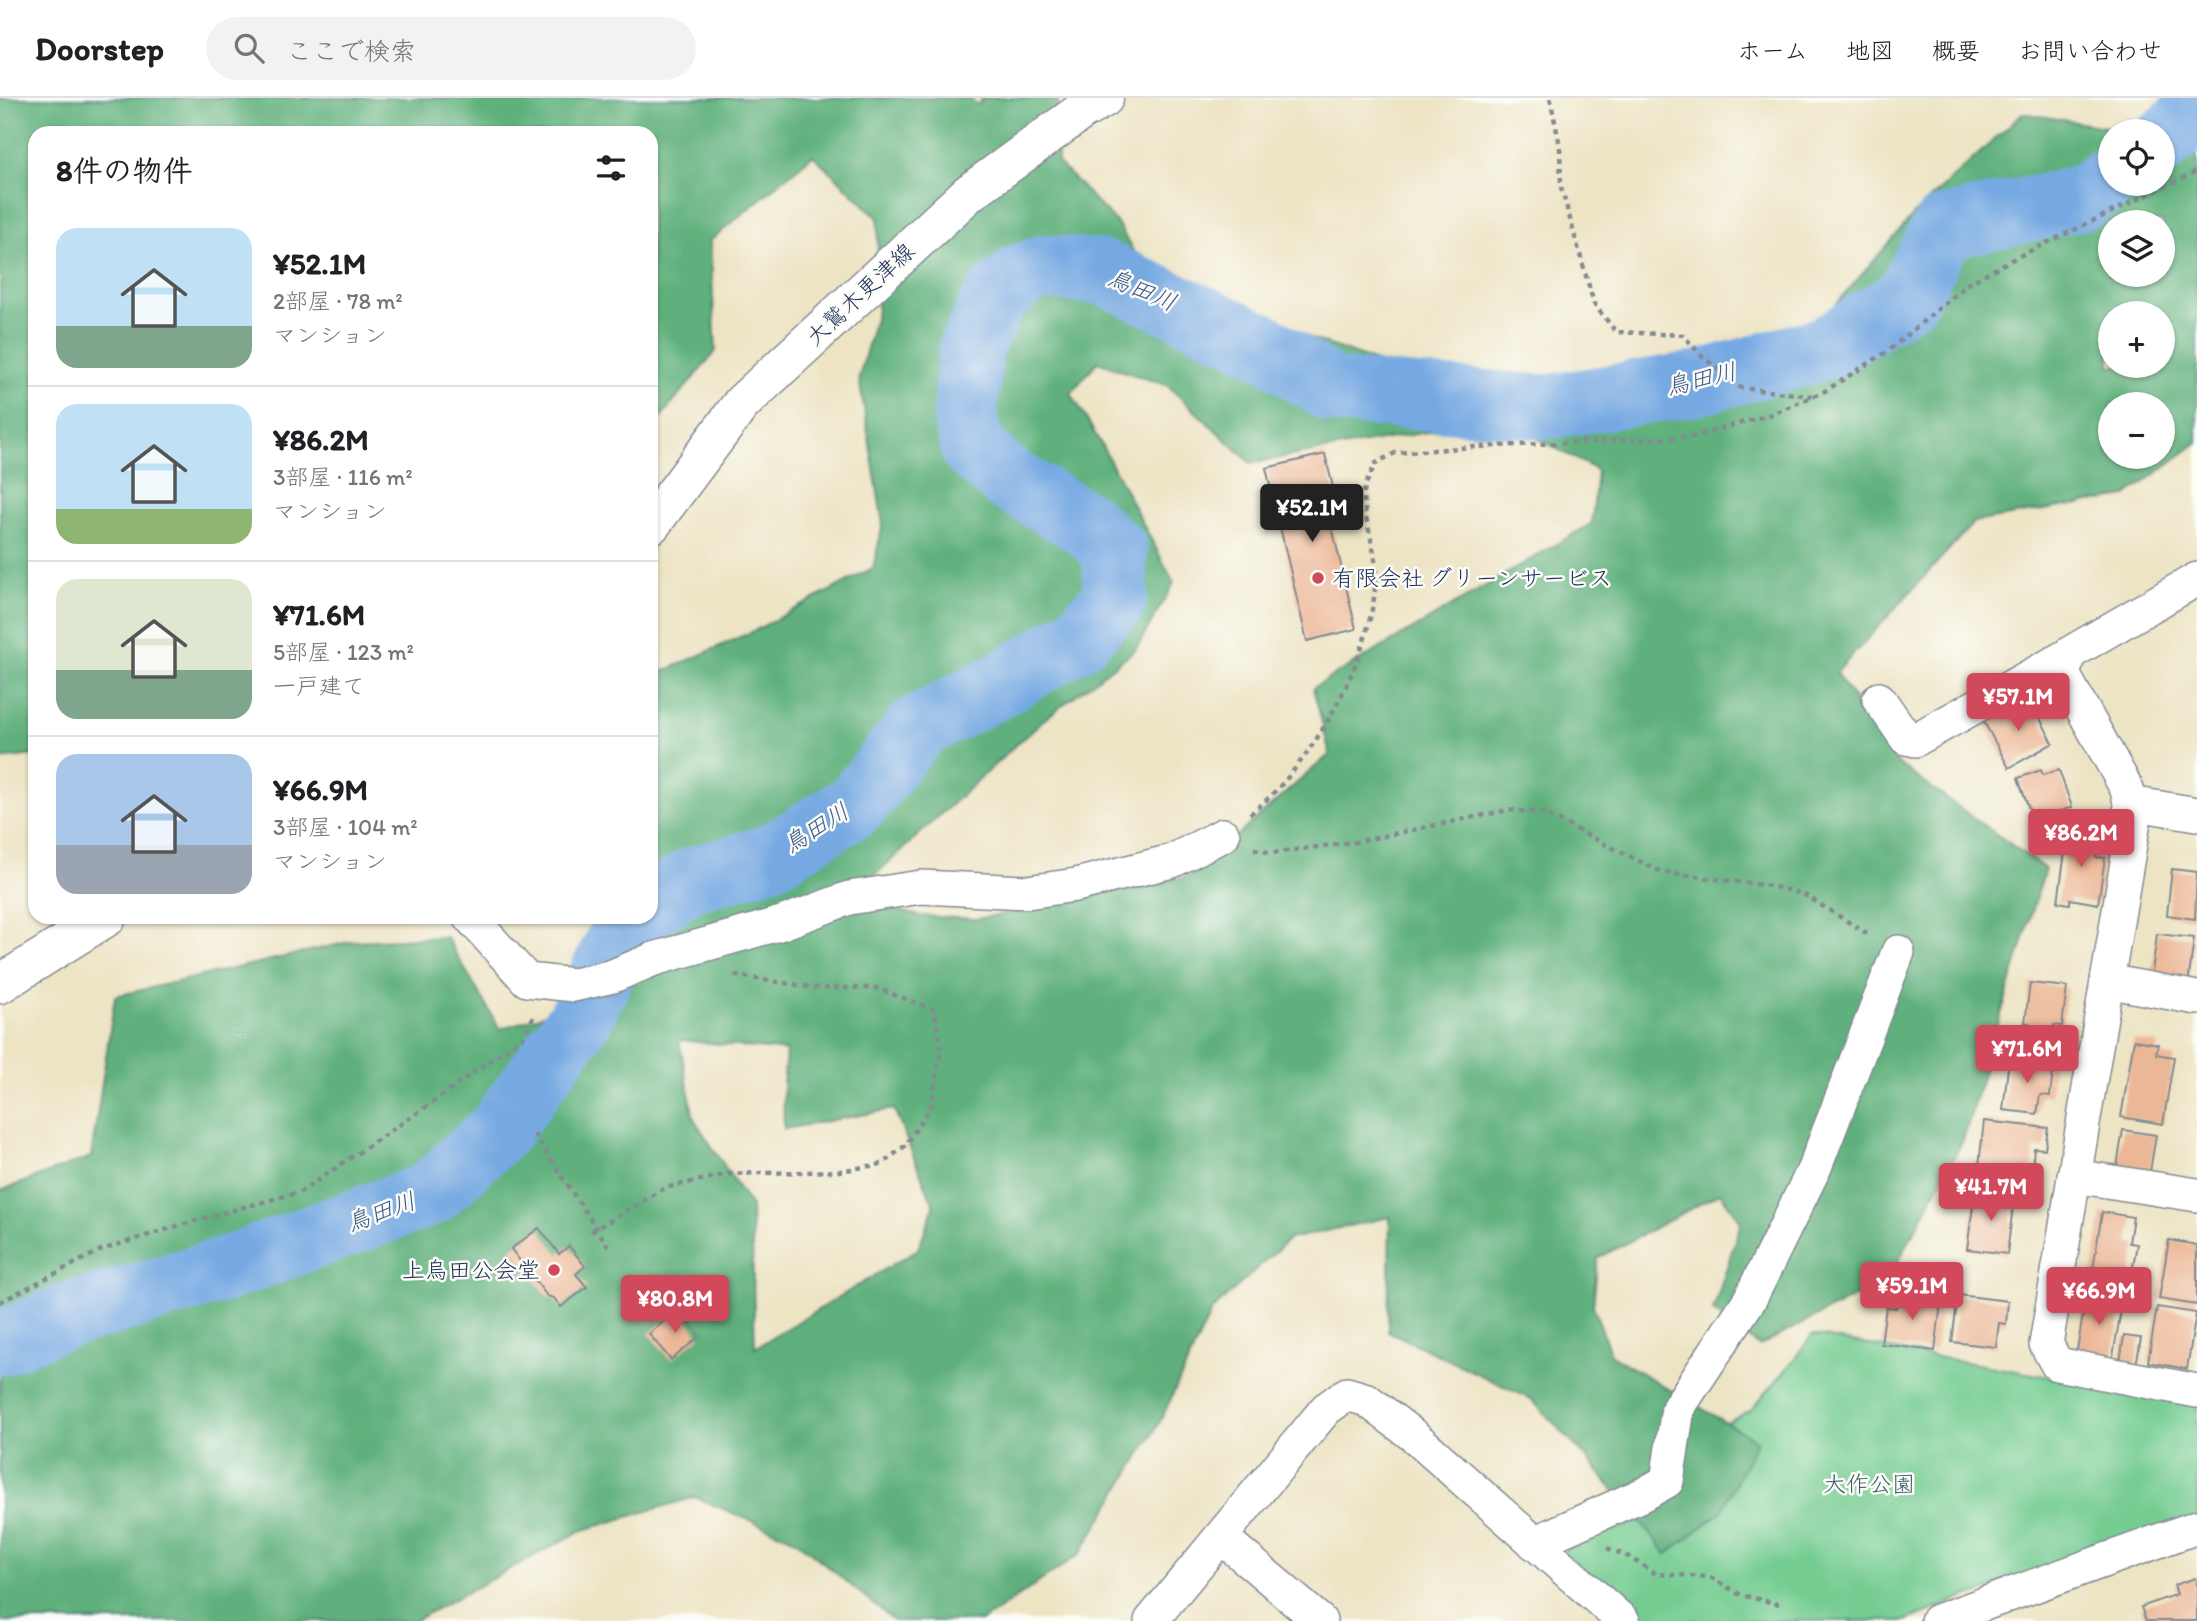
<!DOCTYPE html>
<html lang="ja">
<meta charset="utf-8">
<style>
body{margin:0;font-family:Itim,"Klee One",sans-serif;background:#f2f2f2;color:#202124;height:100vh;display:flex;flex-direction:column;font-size:26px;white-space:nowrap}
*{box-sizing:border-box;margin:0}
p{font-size:23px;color:#757577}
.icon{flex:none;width:38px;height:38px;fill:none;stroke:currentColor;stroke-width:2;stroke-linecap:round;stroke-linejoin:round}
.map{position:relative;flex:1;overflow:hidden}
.sheet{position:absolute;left:28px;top:28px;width:630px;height:798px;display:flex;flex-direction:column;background:#fff;border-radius:21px;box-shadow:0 2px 5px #0004}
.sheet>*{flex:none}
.controls{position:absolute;left:2098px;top:21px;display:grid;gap:14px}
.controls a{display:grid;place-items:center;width:77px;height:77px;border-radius:50%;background:#fff;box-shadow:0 2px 5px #0004;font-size:35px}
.price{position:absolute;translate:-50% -60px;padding:0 16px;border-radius:7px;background:#d1495b;color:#fff;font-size:23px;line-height:46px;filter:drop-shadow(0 2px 4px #0008)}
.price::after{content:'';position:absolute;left:50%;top:42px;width:21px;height:16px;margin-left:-10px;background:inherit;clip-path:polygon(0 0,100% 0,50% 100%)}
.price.current{background:#222;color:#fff}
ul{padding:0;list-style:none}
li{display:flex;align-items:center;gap:21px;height:175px;padding:0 28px}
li+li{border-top:2px solid #e0e0e0}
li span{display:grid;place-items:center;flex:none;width:196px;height:140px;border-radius:21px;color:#555}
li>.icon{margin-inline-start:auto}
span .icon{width:84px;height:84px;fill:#fffc;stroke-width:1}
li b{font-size:30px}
h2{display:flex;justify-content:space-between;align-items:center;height:84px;padding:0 28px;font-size:30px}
header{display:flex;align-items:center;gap:42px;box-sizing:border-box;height:98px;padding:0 35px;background:#fff;border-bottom:2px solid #e0e0e0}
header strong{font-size:33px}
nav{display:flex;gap:38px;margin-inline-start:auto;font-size:24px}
.search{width:490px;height:63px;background:#f2f2f2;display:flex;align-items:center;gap:18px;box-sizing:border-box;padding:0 24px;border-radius:38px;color:#757577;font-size:26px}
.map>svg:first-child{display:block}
</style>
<header>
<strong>Doorstep</strong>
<div class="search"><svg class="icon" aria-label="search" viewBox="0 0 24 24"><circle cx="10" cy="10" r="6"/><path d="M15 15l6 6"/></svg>ここで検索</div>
<nav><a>ホーム</a><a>地図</a><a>概要</a><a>お問い合わせ</a></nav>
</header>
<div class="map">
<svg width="2197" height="1523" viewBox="0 0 2197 1523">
<rect width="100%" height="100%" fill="#fdfcf7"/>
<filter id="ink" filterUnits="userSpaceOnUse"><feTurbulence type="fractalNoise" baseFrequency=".0143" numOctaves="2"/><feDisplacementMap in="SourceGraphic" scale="14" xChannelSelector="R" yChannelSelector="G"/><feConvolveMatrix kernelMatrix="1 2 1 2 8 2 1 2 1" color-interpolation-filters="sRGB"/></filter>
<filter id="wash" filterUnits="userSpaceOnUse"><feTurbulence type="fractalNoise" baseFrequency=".00686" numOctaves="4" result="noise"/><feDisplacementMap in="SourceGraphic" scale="28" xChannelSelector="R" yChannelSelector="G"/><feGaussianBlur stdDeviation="1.57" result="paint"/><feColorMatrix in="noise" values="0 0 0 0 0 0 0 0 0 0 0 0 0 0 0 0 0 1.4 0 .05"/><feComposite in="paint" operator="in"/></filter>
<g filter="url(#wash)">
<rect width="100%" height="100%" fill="#ede4c4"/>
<polygon fill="#74cc91" stroke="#487e78" stroke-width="2" points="1812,1237 2197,1305 2197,1425 1963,1500 1905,1523 1650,1523 1563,1456 1571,1441 1679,1415 1722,1327 1750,1313 1786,1272"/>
<path fill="#5fb07b" stroke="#3d706c" stroke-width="2" fill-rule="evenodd" d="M0,0H968L979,7L982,0H1058V65L1117,125L1150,182L1451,291L1613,282L1813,233L1916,114L2023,15L2129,33H2110V86H2163V39L2197,44V345L2126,398L1974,424L1836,575L1897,665L2045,771L1963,1042L1889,1181L1759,1248L1713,1213L1741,1124L1720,1095L1598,1160L1593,1208L1611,1257L1757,1343L1721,1414L1667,1456L1585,1358L1531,1301L1388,1233L1390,1119L1289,1141L1212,1212L1159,1326L1080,1456L982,1523H894L796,1442L695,1399L580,1433L414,1523H0V1093L91,1059L115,898L353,843L446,839L500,931L565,910L627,819H651V784L657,776L651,771V579L756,532L873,470L883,426L859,280L877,213L878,120L813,57L710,143L716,253L651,331V35H35V657L0,661ZM2110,124H2163V177H2110ZM2110,215H2163V268H2110ZM1097,264L1168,288L1251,365L1501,321L1597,372L1592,425L1313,590L1330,656L1191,778L977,821L920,818L850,800L1042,623L1136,551L1174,485L1101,346L1071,295ZM2110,306H2163V359H2110ZM679,942L786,953L783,988L784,1031L894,1011L934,1108L918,1151L755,1250L751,1109L694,1021Z"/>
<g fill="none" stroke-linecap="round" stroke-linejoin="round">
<g stroke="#76a9e2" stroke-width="65">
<polyline points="2163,44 2197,13"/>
<polyline points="651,808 691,782 772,758 855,707 917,630 1000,587 1079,540 1115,501 1115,452 1086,426 1008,381 973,351 965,316 971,248 996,199 1023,177 1044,169 1102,174 1263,247 1333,293 1545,309 1694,286 1826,250 1906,200 1944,130 2081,100 2110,80"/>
<polyline points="0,1245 61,1220 223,1172 430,1096 499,1032 581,919 622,834 639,819"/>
</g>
</g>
<g id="blocks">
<g fill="#ecb796">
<polygon points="1325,356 1342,427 1332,429 1356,531 1307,543 1266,370"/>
<polygon points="2022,600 2029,614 2035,611 2053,645 2009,670 1983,622"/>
<polygon points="2041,672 2043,677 2059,672 2072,709 2033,722 2018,680"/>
<polygon points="2068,732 2099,737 2096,759 2105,760 2098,806 2070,801 2070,806 2058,804"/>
<polygon points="2172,771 2197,774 2195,821 2167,817"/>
<polygon points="2157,836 2194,840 2188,887 2151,882"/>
<polygon points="2030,885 2067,889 2062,928 2054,927 2051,949 2031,947 2031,939 2028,938 2029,925 2025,925"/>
<polygon points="2134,942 2158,946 2156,956 2174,959 2163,1026 2121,1019"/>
<polygon points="2009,961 2054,966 2050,998 2040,997 2037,1016 2003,1012"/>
<polygon points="1984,1023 2048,1030 2045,1051 2034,1050 2032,1072 2039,1072 2037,1091 1977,1085"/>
<polygon points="2123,1032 2156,1037 2149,1080 2116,1074"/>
<polygon points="1975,1094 2014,1100 2007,1156 1967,1151"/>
<polygon points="2102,1114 2133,1119 2129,1145 2137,1146 2128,1196 2090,1190"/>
<polygon points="539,1130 559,1156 569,1148 585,1168 576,1176 587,1189 561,1209 554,1200 547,1198 511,1151"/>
<polygon points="2169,1142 2197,1147 2197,1207 2159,1201"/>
<polygon points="1906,1189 1927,1192 1926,1204 1941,1205 1935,1253 1881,1246 1886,1209 1896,1210 1898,1195 1904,1195"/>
<polygon points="2087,1193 2123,1200 2112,1264 2076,1258"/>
<polygon points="1958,1197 2008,1203 2006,1226 1999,1225 1996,1249 1952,1244"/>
<polygon points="2157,1209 2196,1215 2187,1271 2148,1264"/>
<polygon points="678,1211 700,1238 671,1262 649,1236"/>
<polygon points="2124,1238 2141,1240 2135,1273 2119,1270"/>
<polygon points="2195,1480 2197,1486 2197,1523 2146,1523 2141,1509 2177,1496 2174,1487"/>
</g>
</g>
</g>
<g filter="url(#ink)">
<use href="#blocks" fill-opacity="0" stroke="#848a91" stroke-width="2"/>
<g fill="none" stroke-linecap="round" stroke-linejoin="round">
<g stroke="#848a91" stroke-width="36">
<g id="minor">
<polyline points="2197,481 2070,555 2063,576 2127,691 2134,723 2046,1246 2057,1266 2197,1293"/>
<polyline points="1879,601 1906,640 1915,642 2070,556"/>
<polyline points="2130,705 2197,716"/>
<polyline points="470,819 527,882 574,887 613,878 654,861 782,825 849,800 921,789 1027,794 1076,787 1172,763 1223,737"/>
<polyline points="2107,883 2197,900"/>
<polyline points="2074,1078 2197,1097"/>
<polyline points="1221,1439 1320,1523"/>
<polyline points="1534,1445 1646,1395 1667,1383 1678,1310 1750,1201 1815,1069 1898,854"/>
<polyline points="1151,1523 1326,1311 1347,1296 1367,1302 1414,1338 1623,1523"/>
<polyline points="1937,1523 2197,1429"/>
</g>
</g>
<g stroke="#848a91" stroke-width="41">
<g id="secondary">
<polyline points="651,427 742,305 969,95 1083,12 1104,0"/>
<polyline points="0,886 107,819"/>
</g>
</g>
<g stroke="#848a91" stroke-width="4.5" stroke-dasharray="5 5" stroke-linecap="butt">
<polyline points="1550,0 1560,48 1561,89 1594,206 1616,234 1683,237 1702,258 1741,290 1812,298"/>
<path d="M1250,716C1313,667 1375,556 1376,475C1376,448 1363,422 1364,395C1365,385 1372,374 1376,365L1395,355L1473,349L1692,339L1772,316L1825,293L1888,253L1969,185L2011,162L2197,73"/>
<polyline points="1254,751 1272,755 1355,744 1508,712 1543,715 1661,774 1771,788 1803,796 1868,836"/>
<polyline points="534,1036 608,1148"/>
<polyline points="591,1134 665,1090 728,1076 840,1073 882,1066 906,1047 932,1006 941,952 935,912 876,890 817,890 731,877"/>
<polyline points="0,1204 101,1152 193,1123 300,1094 420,1013 523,939 535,916"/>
<polyline points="1607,1450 1629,1459 1656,1476 1710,1479 1741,1497 1779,1506"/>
</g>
<use href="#minor" stroke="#fff" stroke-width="33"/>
<use href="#secondary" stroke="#fff" stroke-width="38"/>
</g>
</g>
<g fill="#d1495b" stroke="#fdfcf7" stroke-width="2.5">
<circle cx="1318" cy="480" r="7"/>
<circle cx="554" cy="1172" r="7"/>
</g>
<g text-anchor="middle" stroke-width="5" stroke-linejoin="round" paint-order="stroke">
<g font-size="23" fill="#1b2f5e" stroke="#fdfcf7">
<text transform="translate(860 196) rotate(-43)" y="8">大鷲木更津線</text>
</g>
<g font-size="23" fill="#1b2f5e" stroke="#fdfcf7" text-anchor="start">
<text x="1332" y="488">有限会社 グリーンサービス</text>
<text x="540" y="1180" text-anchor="end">上烏田公会堂</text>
</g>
<g font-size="23" fill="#365e6d" stroke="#fdfcf7">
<text x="1869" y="1394">大作公園</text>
</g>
<g font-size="24" font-style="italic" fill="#3b5a8c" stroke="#fdfcf7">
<text transform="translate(1142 192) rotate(23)" y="8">鳥田川</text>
<text transform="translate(1701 281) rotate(-13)" y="8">鳥田川</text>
<text transform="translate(816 730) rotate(-32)" y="8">鳥田川</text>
<text transform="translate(381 1114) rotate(-20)" y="8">鳥田川</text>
</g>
</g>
</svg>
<div class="controls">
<a><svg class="icon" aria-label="locate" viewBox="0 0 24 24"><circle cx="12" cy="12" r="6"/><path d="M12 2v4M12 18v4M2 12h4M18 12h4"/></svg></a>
<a><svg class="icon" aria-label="layers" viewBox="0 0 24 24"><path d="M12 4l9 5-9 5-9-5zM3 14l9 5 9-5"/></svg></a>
<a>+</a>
<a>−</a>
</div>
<b class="price current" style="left:1312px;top:446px">¥52.1M</b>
<b class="price" style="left:2018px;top:635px">¥57.1M</b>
<b class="price" style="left:2081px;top:771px">¥86.2M</b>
<b class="price" style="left:2027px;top:987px">¥71.6M</b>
<b class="price" style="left:1991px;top:1125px">¥41.7M</b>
<b class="price" style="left:1912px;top:1224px">¥59.1M</b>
<b class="price" style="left:2099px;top:1229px">¥66.9M</b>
<b class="price" style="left:675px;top:1237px">¥80.8M</b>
<section class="sheet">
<h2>8件の物件<svg class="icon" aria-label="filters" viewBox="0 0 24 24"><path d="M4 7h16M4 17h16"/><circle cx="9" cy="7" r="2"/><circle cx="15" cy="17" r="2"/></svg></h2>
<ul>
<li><span style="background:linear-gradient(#bfe0f5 70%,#7fa58c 0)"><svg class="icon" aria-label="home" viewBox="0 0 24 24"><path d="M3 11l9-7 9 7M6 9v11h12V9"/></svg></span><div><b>¥52.1M</b><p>2部屋 · 78 m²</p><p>マンション</p></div></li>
<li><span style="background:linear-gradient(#bfe0f5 75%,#8fb573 0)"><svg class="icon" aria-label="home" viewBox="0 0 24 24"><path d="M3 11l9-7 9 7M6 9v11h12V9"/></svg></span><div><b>¥86.2M</b><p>3部屋 · 116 m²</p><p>マンション</p></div></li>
<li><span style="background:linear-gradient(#dfe7d0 65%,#7fa58c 0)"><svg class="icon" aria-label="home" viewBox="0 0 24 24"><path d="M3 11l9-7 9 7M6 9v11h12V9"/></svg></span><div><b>¥71.6M</b><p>5部屋 · 123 m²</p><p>一戸建て</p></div></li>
<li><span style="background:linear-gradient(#a9c7e8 65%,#9aa5b1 0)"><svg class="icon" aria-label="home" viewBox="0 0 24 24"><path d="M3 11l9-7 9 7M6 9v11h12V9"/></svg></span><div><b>¥66.9M</b><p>3部屋 · 104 m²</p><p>マンション</p></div></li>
</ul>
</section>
</div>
